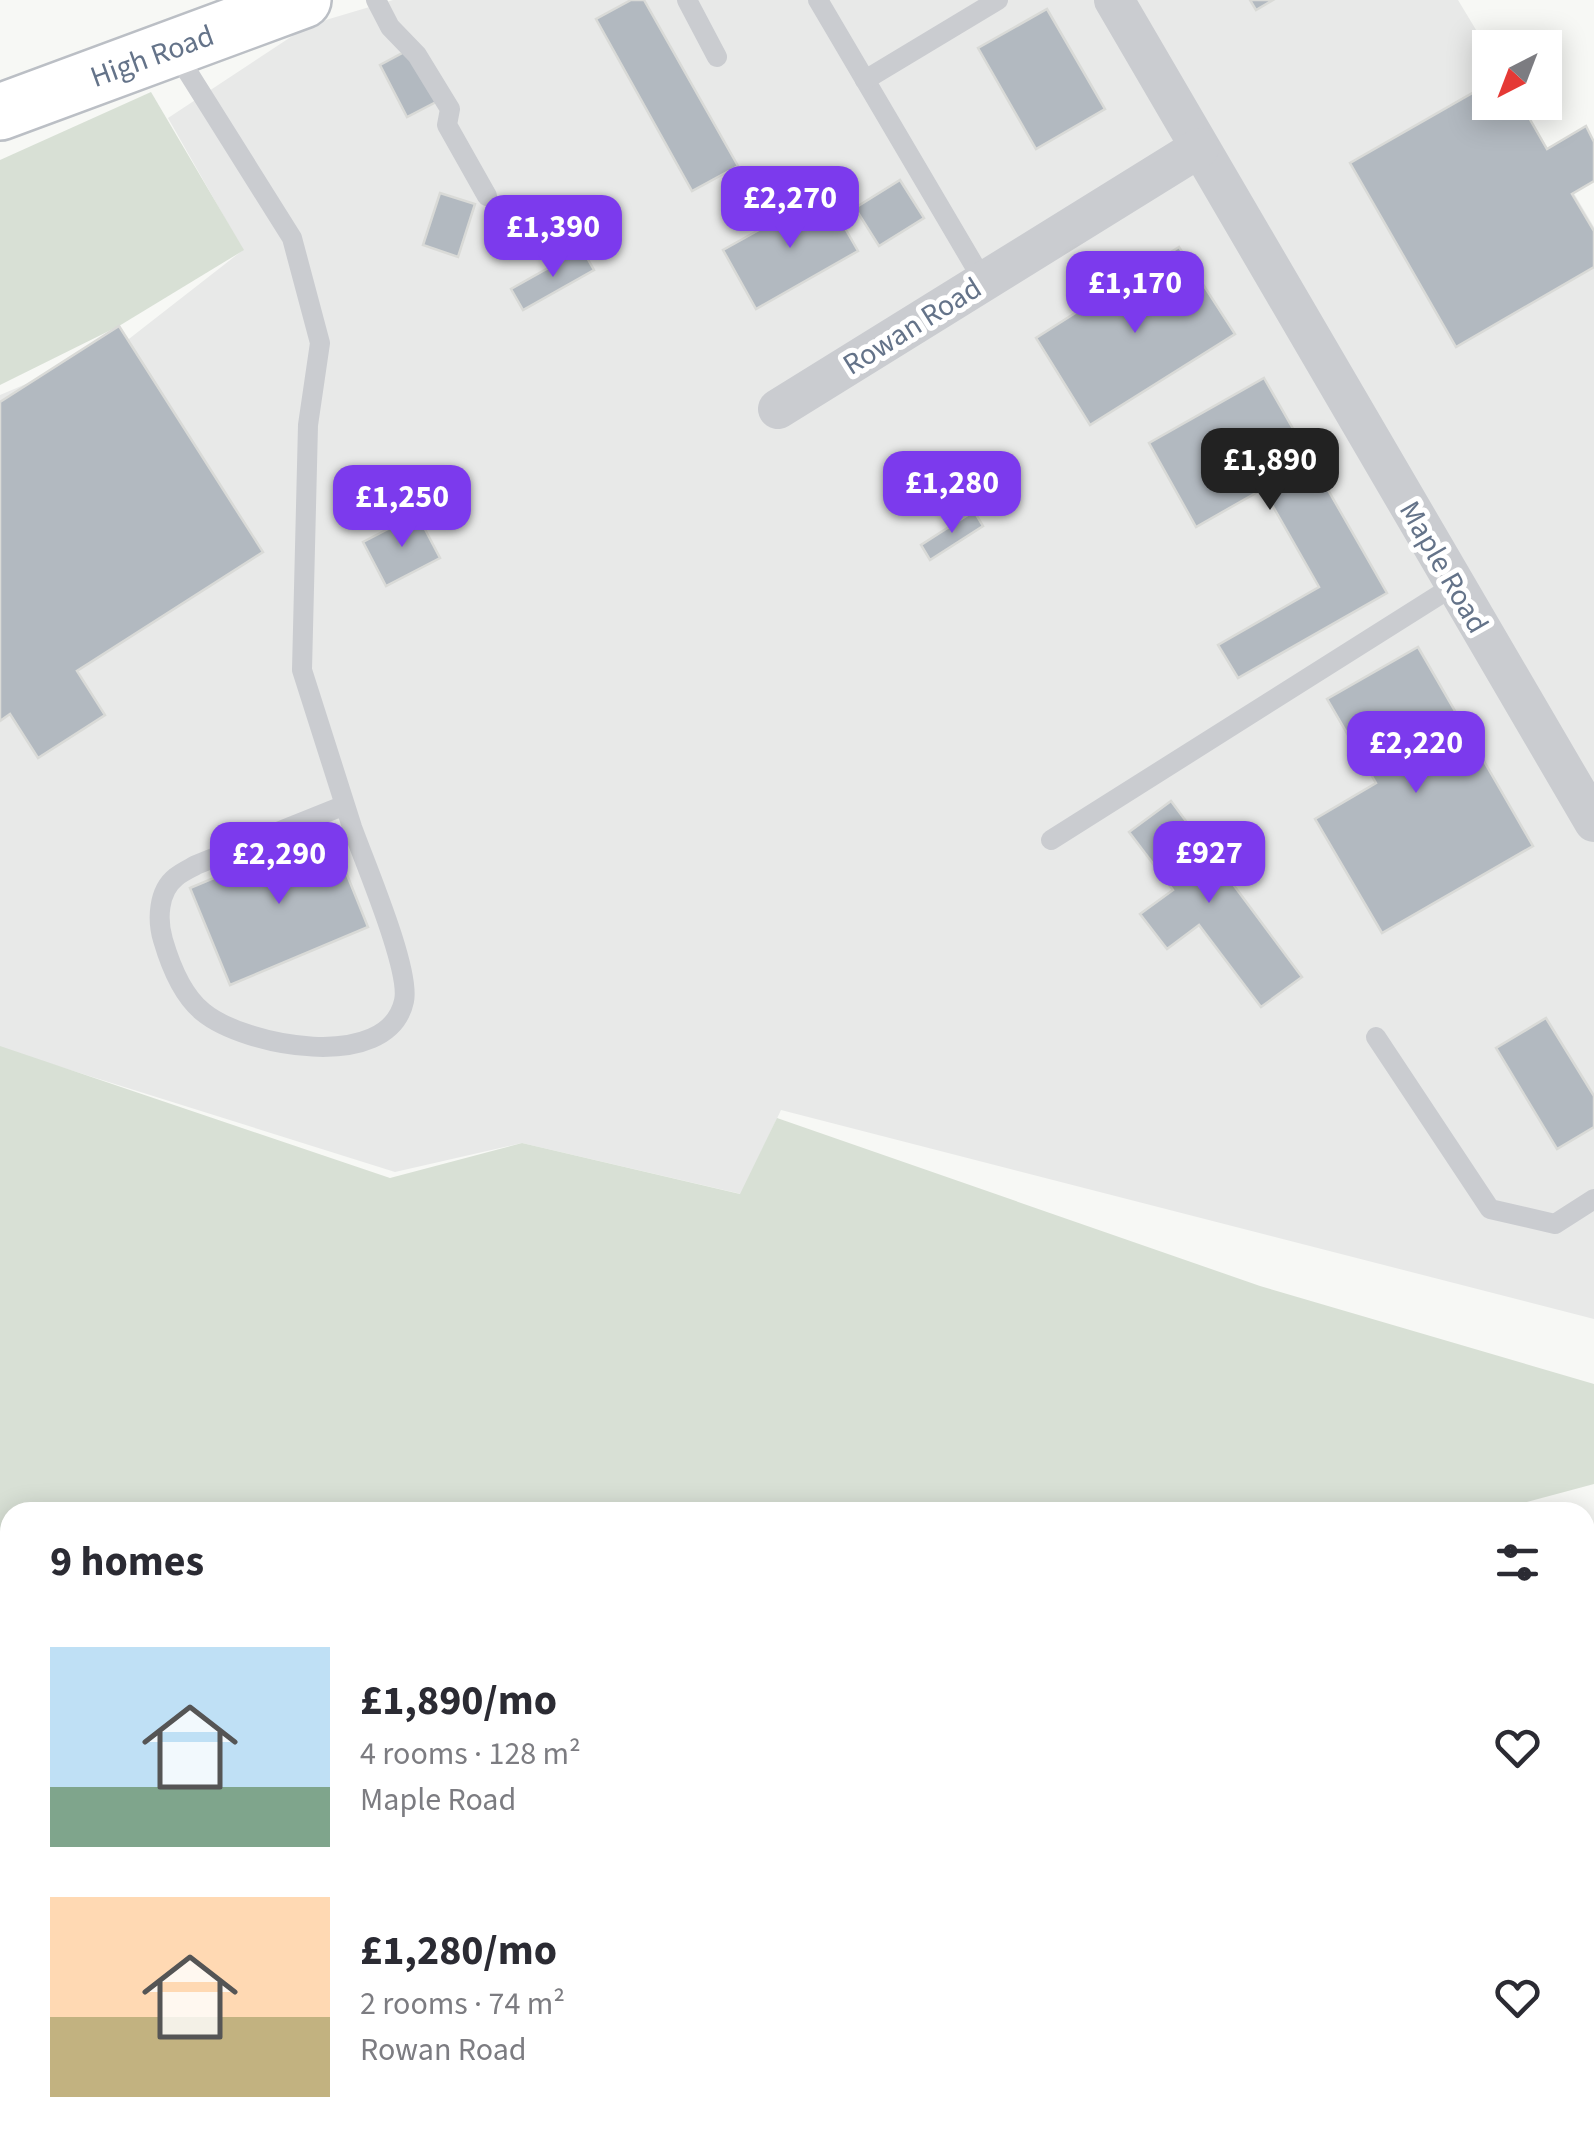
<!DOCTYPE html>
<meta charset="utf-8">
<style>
body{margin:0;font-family:"Source Sans 3",sans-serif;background:#f2f2f3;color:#2b2b33;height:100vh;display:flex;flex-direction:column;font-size:38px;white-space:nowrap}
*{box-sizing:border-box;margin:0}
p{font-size:32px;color:#7c7c81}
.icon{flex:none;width:55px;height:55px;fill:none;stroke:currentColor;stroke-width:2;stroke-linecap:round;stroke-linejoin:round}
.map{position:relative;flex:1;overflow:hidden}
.sheet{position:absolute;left:0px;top:1502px;width:1595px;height:642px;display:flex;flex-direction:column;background:#fff;border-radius:30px 30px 0 0;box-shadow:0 5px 25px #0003}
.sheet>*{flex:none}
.needle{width:65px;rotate:222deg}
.buttons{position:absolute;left:1472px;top:30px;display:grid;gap:20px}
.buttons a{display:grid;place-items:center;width:90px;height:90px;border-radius:0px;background:#fff;box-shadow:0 5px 25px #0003;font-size:50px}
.price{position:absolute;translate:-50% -85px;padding:0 22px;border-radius:20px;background:#7c3aed;color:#fff;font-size:32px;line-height:65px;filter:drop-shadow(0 2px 5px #0008)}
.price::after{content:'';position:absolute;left:50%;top:60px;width:30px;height:22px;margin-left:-15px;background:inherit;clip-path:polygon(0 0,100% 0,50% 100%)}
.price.active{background:#222;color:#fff}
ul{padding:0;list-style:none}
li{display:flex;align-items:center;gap:30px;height:250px;padding:0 50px}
li span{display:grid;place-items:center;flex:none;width:280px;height:200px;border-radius:0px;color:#555}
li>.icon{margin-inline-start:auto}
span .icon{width:120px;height:120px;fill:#fffc;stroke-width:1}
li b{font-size:42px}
h2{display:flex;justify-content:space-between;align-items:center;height:120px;padding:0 50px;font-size:42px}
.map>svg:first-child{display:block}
</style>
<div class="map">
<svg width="1594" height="2143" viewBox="0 0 1594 2143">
<rect width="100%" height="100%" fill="#f7f8f5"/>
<polygon fill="#e8e9e8" points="393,0 1458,0 1490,53 1490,102 1520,103 1594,227 1594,1319 781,1110 741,1194 522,1143 395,1172 0,1048 0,395 125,342 243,250 168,118 309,25"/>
<g fill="#d8e0d5">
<polygon points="151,92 244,250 119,326 0,385 0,160"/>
<polygon points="0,1046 390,1178 522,1143 740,1194 777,1118 1260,1286 1594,1384 1594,1484 1489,1512 10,1512 10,2135 1585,2135 1585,2125 1594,2135 1594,2143 0,2143"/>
</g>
<g fill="#b2b9c0" stroke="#d9dad7" stroke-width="2.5">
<polygon points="631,0 644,0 738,166 692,191 596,19"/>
<polygon points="1250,0 1273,0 1256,10"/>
<polygon points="1047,9 1105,109 1036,149 978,48"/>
<polygon points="408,50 436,102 407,117 380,65"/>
<polygon points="1490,83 1490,102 1520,102 1547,149 1586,126 1594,142 1594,181 1572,194 1594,231 1594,267 1456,347 1350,163"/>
<polygon points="900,180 924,218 879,246 855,208"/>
<polygon points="440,193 475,204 458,257 423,245"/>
<polygon points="825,193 858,251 756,309 723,250"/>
<polygon points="1179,247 1235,334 1090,425 1036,338"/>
<polygon points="582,249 594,270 523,310 511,289"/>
<polygon points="119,326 263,552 77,671 105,715 38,758 10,714 0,721 0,402"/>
<polygon points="1264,378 1387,593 1238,678 1218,645 1319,587 1263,489 1196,527 1149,443"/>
<polygon points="974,511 983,526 930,560 921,545"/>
<polygon points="417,514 440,558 386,586 363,542"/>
<polygon points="1418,647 1533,846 1382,933 1315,819 1376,783 1327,699"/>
<polygon points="1171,801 1302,977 1261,1007 1199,925 1167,949 1140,914 1173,890 1129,832"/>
<polygon points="329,830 368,927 230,985 190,888"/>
<polygon points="1546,1018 1594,1096 1594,1127 1557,1149 1496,1048"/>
</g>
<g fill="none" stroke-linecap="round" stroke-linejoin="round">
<g stroke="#bbbfc5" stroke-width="60">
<polyline id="secondary" points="0,112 303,0"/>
</g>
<g stroke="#c0c2c5" stroke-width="6" stroke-dasharray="5 5" stroke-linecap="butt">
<polyline points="0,2032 10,2073"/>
<polyline points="25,2135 27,2143"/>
</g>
<g stroke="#caccd0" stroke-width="20">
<polyline points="376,0 390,27 417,55 450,109 447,125 487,196"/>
<polyline points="687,0 717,57"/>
<polyline points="818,0 984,282"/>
<path d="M174,50L292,238L320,343L308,425L302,670L345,805L352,827C364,861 411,970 404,1001C388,1074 244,1046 203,1012C183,996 170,964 163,940C157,920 158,891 176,877C182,872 189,869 196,865L345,805"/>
<polyline points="865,80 998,0"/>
<polyline points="1051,840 1455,585"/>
<polyline points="1376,1037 1490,1209 1555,1224 1594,1199"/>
</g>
<g stroke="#caccd0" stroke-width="40">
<polyline points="1114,0 1594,822"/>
<polyline points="778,409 1199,148"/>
</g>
<use href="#secondary" stroke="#fff" stroke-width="55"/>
</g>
<g text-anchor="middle" stroke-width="10" stroke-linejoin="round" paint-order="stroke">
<g font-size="30" fill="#647389" stroke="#fff">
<text transform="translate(152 56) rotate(-20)" y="10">High Road</text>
<text transform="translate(912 326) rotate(-32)" y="10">Rowan Road</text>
<text transform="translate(1444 567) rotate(60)" y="10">Maple Road</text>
</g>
</g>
</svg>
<div class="buttons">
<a><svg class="needle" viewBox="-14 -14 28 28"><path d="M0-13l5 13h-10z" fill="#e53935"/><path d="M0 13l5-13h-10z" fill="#7c7c81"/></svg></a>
</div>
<b class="price" style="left:790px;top:251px">£2,270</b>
<b class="price" style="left:553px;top:280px">£1,390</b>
<b class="price" style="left:1135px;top:336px">£1,170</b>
<b class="price active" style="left:1270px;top:513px">£1,890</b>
<b class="price" style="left:952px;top:536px">£1,280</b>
<b class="price" style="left:402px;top:550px">£1,250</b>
<b class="price" style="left:1416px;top:796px">£2,220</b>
<b class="price" style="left:1209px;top:906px">£927</b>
<b class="price" style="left:279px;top:907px">£2,290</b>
<section class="sheet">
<h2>9 homes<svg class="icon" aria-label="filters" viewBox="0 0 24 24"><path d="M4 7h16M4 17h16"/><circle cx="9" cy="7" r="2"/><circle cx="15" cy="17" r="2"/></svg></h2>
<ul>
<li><span style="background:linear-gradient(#bfe0f5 70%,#7fa58c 0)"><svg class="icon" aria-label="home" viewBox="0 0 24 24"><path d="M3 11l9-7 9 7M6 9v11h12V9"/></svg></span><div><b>£1,890/mo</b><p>4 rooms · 128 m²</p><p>Maple Road</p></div><svg class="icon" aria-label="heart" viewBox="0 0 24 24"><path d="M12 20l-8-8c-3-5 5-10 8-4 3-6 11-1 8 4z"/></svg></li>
<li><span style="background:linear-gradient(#ffd9b3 60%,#c2b280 0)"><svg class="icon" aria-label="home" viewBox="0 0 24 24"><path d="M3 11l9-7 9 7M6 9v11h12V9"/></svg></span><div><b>£1,280/mo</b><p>2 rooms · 74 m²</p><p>Rowan Road</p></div><svg class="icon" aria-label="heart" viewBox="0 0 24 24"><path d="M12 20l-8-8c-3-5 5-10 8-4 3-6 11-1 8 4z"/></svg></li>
</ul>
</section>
</div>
